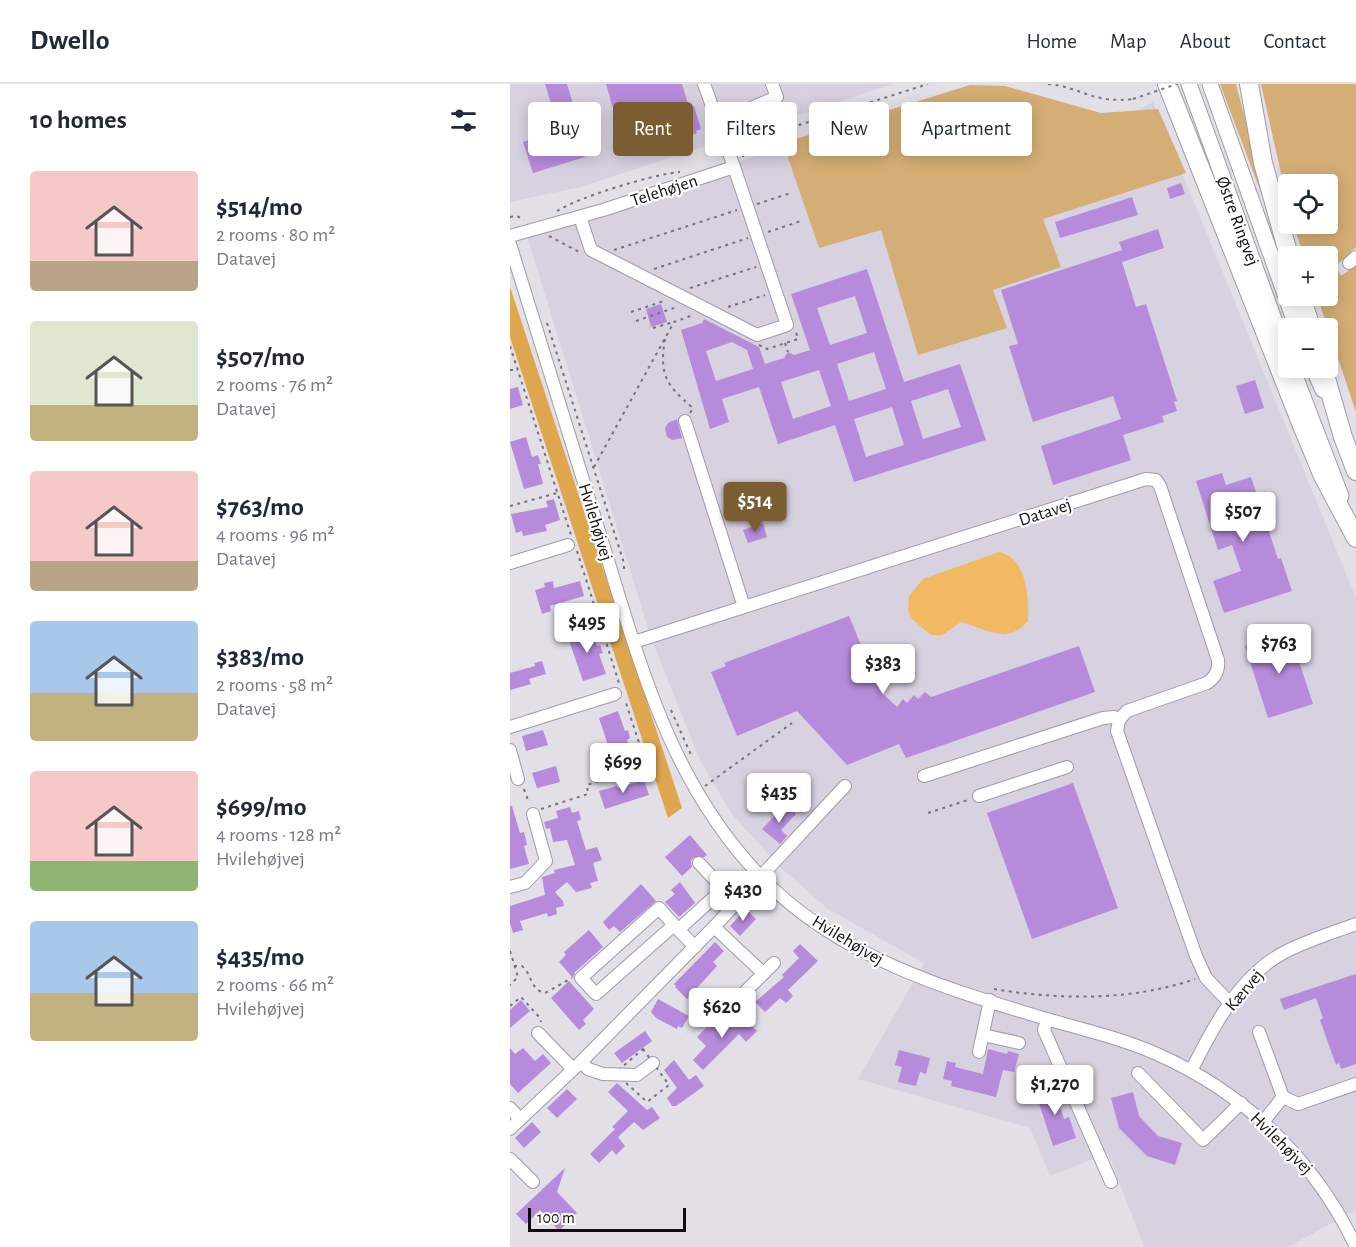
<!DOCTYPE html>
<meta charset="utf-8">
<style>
body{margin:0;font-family:"Alegreya Sans",sans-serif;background:#f6f6f7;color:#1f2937;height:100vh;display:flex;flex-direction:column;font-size:22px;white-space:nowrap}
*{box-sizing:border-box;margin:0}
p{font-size:20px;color:#747a83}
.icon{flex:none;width:33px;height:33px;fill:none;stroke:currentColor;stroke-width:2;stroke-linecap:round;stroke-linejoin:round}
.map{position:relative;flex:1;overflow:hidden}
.side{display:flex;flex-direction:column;background:#fff;width:510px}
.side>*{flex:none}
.banner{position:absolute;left:18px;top:18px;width:570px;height:54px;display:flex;gap:12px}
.tools{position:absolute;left:768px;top:90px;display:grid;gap:12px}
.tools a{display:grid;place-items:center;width:60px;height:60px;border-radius:6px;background:#fff;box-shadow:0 3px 15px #0003;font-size:30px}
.scale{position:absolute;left:18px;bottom:15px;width:158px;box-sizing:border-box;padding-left:6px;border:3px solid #0e0d0f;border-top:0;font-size:16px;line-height:21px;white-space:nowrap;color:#0e0d0f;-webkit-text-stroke:4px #fff;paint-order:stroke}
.price{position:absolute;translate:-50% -51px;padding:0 14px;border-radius:6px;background:#fff;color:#222;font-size:20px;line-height:39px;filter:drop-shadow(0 2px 3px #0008)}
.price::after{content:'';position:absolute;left:50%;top:36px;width:18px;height:14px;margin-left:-9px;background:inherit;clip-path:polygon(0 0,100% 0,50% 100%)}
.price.selected{background:#7a5d31;color:#fff}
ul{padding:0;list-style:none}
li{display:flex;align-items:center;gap:18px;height:150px;padding:0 30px}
li span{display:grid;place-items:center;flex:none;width:168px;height:120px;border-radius:6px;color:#555}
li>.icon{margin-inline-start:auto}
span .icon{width:72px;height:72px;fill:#fffc;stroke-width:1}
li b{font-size:26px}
h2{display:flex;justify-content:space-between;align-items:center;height:72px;padding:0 30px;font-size:26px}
.tag{padding:0 21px;border-radius:6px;background:#fff;box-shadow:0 3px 15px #0003;font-size:21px;line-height:54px}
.tag.selected{background:#7a5d31;color:#fff}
header{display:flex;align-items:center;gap:36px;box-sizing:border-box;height:84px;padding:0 30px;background:#fff;border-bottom:2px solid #e0e1e3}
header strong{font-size:28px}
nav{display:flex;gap:33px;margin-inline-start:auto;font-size:21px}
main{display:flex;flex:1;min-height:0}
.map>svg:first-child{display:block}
</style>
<header>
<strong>Dwello</strong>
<nav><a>Home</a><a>Map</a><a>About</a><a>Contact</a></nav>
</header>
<main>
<section class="side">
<h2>10 homes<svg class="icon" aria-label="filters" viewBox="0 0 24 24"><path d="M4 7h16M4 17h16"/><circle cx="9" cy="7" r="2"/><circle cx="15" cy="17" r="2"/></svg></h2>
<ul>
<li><span style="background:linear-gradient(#f6c9c9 75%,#b9a48a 0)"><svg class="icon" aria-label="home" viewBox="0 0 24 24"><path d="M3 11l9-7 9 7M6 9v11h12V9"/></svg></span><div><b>$514/mo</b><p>2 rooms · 80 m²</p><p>Datavej</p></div></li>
<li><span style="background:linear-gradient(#dfe7d0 70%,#c2b280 0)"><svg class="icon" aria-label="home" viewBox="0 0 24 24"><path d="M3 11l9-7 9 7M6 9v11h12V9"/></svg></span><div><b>$507/mo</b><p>2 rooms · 76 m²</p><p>Datavej</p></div></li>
<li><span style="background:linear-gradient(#f6c9c9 75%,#b9a48a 0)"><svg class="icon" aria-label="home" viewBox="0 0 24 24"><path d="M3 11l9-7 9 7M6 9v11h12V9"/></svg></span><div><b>$763/mo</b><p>4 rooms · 96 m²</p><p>Datavej</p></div></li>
<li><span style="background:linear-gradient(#a9c7e8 60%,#c2b280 0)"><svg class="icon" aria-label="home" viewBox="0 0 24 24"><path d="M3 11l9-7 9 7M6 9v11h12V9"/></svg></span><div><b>$383/mo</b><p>2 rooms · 58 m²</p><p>Datavej</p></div></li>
<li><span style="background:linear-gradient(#f6c9c9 75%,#8fb573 0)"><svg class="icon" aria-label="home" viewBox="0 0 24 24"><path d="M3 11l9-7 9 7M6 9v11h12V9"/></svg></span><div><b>$699/mo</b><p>4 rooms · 128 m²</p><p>Hvilehøjvej</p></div></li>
<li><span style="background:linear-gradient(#a9c7e8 60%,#c2b280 0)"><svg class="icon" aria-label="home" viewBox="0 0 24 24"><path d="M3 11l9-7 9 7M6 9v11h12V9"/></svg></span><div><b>$435/mo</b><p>2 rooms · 66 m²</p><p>Hvilehøjvej</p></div></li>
</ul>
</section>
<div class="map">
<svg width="846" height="1163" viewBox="0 0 846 1163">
<rect width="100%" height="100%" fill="#e3dfe7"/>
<g fill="#d8d1e0">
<polygon points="0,0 383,0 71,103 0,118"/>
<polygon points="460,7 590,31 625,28 643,18 846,514 846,1126 778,1163 634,1163 598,1069 540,1092 520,1044 348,995 414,879 318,825 269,782 221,729 189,674 141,554 16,149 93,126 246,72"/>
</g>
<g fill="#d4ae75">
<polygon points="710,0 726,0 762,138"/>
<polygon points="751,0 846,0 846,163 826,182 831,192 846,181 846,328 807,212 818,212 818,172 794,172 783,140 818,140 818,100 778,100 778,121"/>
<polygon points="460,1 495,2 591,29 648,25 676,89 533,135 551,183 483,206 497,244 408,271 371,146 309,164 273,59"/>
</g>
<polygon fill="#dea74e" points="0,203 172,724 158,734 0,253"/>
<path fill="#f1ba62" d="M489,468C517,474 519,513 518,537C496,562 479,545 451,538L432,551H421L402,535L398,526L399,512L413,495Z"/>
<g fill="#b78bdc" fill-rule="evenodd">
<polygon points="35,0 57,0 70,43 66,44 75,73 23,89 13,58 29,53 32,62 52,56"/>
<polygon points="96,0 172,0 179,23 184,22 191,45 186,47 187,49 143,62 135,37 109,45"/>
<polygon points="671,99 675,110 660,115 657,104"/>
<polygon points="622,113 628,131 550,154 545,138"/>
<polygon points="648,145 654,164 612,178 626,223 636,220 667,317 664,318 667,327 652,332 654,338 613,351 621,376 543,401 531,362 611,335 603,312 523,338 499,262 508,260 491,206 612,166 609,158"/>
<path d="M357,185L394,298L450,280L476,356L344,398L325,341L268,360L249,303L212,315L219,338L200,345L171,246L192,239L194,235L249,263L255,280L274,274L278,268L284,271L300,266L281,210ZM345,212L357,249L320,261L307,224ZM222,258L237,266L243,285L206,297L196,267ZM364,268L376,305L339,317L327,280ZM309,286L321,322L283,335L271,298ZM438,305L451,343L413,355L401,317ZM382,323L394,361L356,373L344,335Z"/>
<polygon points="151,220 157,238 141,243 136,225"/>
<polygon points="745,296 754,324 735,330 726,302"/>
<polygon points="8,303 13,321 0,325 0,305"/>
<polygon points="167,335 172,354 162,356 157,353 155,344 158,339"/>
<polygon points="16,353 22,373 28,371 31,380 28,380 33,400 14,405 0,358"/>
<polygon points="712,389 716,401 741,393 768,475 771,474 782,507 714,529 703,497 731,487 722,461 708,466 686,397"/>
<polygon points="44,415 50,436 35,441 37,447 13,452 12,447 6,449 1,430 38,423 36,417"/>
<polygon points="253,439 257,453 238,459 233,446"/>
<polygon points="43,497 44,504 70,497 74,512 40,522 41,527 32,530 25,506 35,503 34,499"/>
<polygon points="339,532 370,607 387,623 393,615 397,619 404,611 408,615 415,608 421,613 569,562 585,608 396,674 389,660 337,681 287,627 227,652 201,588 216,582 214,579"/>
<polygon points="81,543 87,562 90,561 93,569 89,570 96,590 73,597 57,551"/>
<polygon points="779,547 803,620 758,634 735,562"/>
<polygon points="32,577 36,590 19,595 21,600 0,606 0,589 25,582 24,579"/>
<polygon points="108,627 115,647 118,646 120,654 117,656 123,675 99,682 94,669 100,667 89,634"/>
<polygon points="33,646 38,661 16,667 12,652"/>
<polygon points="46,682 50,698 27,704 22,689"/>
<polygon points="134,696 139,711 95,725 89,707 107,702 108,704"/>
<polygon points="275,697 284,706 269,721 260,711"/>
<polygon points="563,699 608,824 522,855 477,729"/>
<polygon points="276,720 286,730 271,746 277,752 270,760 252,745"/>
<polygon points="0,722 2,722 10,749 14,748 17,761 14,762 19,780 0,785"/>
<polygon points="60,723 62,729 69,727 71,736 67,737 76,766 87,763 92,776 83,779 88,797 80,799 82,804 66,808 57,798 45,808 53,817 54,822 46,824 47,830 38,833 37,829 10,837 13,846 3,849 0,839 0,822 35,811 32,793 45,789 44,786 65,781 57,756 43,758 40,744 36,745 34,738 48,734 46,727"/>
<polygon points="180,751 197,771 194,773 184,773 181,777 182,783 172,792 155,773"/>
<polygon points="170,798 185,819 169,833 155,818 165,810 161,806"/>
<polygon points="131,800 146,817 110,848 104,842 99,846 93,838"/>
<polygon points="236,825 246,835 230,852 220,842"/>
<polygon points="79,846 93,863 65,888 63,894 49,878 56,871 54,868"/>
<polygon points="205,858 214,867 203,878 207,882 177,915 165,903 166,902 164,900"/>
<polygon points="290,860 308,877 278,906 283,912 276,919 270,914 255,928 245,918 274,893 272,891 289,874 283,867"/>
<polygon points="846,890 846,980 831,985 829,979 826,981 810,936 813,934 806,914 774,926 770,915"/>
<polygon points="59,897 84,925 73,936 76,940 69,946 41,914"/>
<polygon points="148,915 179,932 172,944 168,942 167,945 146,934 141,928"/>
<polygon points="11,916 20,927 0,944 0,926"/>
<polygon points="229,930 247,947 236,958 229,950 193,986 183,976 196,962 187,953 202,938 207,942 213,935 218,940"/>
<polygon points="135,947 142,957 112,979 104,969"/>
<polygon points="0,964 5,970 13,964 25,977 33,970 41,979 8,1009 0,1000"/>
<polygon points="478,965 497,970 498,967 509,970 504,988 493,986 486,1013 441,1002 442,997 433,995 437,977 446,979 445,983 473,990"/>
<polygon points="389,966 420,974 416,990 410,988 406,1002 388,998 392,983 385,981"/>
<polygon points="164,976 179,996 186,991 194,1002 166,1022 162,1022 157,1014 167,1004 154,986"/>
<polygon points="107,999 137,1026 142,1023 150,1034 133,1046 124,1038 108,1053 115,1062 106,1071 102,1066 89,1079 80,1070 105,1045 102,1043 118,1027 98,1008"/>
<polygon points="543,1000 554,1035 559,1033 566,1054 543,1062 525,1007"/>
<polygon points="57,1005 67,1015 47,1034 37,1024"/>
<polygon points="623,1008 629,1032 648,1052 672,1059 665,1081 637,1072 609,1044 601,1014"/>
<polygon points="22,1038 31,1048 14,1064 5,1054"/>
<polygon points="55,1084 47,1108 67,1129 49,1147 30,1126 16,1140 6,1130"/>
</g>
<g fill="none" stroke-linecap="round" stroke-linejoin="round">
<g stroke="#9e9ba2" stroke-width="14">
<g id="minor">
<polyline points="208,38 267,13 262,0"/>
<polyline points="70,133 81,166 247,251 277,241 224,83"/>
<polyline points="0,152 93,126 224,83 194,0"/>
<path d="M0,160C29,255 59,349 88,444C128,571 156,694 251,793C328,873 436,905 540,936C576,946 613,955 647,970C735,1009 805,1076 846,1163"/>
<polyline points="839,179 846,173"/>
<polyline points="175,337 234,523"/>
<polyline points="0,479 58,461"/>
<path d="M124,558L636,395L646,396L650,402L708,576C709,586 705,594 697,599L617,627L609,636L607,647L686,872L696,894L720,919"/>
<polyline points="0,643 105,610"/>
<polyline points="0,666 8,695"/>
<polyline points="414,692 593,634 604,633 609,636"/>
<polyline points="469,712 557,683"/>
<polyline points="0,803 15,799 36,777 23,730"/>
<polyline points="164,841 149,824 71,894 86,910 164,841 185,863"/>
<polyline points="204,843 253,889"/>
<polyline points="169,845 213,805 189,779"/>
<polyline points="228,915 264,879"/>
<polyline points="537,935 534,946 601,1098"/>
<polyline points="749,948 773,1013 788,1020 846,1000"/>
<polyline points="28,949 63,985"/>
<polyline points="473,951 509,959"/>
<polyline points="469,968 480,916"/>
<polyline points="71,978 78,985 93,990 127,991 143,979"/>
<path d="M681,987C703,943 729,893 773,869C796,857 822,849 846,840"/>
<polyline points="628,989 693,1056 731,1019"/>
<polyline points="0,1024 10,1035"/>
<polyline points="753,1038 773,1013"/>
<polyline points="0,1045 71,978 204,843 335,702"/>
<polyline points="0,1075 23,1098"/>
</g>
</g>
<g stroke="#9e9ba2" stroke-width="17">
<g id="major">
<polyline points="679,0 778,274"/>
<polyline points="700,0 787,244"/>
<polyline points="782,284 831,412"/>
<polyline points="803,284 813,306"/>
</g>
</g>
<g stroke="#9e9ba2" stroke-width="20">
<g id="highway">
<polyline points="657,0 791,339 813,392 846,454"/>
<polyline points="739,0 753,79 779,172"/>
<polyline points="791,212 801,244"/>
<polyline points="813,284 833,353 846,387"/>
</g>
</g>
<g stroke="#757378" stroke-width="2" stroke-dasharray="3 4.5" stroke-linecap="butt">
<path d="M538,0C571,3 583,20 623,15"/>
<polyline points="234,66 289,41 418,0"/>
<polyline points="233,73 233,66"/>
<polyline points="247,120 281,109"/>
<path d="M47,127C69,113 144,90 170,88"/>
<polyline points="0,133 7,132 14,136"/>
<polyline points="258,148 291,137"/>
<polyline points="39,152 71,169"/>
<polyline points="104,166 227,126"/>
<polyline points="144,185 238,154"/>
<polyline points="180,204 246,183"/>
<polyline points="218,223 255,211"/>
<polyline points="121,228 154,217"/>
<polyline points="126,237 167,223"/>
<polyline points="37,239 114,479 114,488"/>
<polyline points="143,244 164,238"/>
<path d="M155,255C149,291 156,301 183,324L180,329"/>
<polyline points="275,259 278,268"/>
<polyline points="249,261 257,265 288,255 286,248"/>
<polyline points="0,262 61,451"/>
<polyline points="0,286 8,286"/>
<polyline points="84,383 164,238 183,231"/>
<polyline points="0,422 47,409"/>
<polyline points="67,467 109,599"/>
<polyline points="161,626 182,673"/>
<polyline points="195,702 282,639"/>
<polyline points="14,705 19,719"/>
<polyline points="31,725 78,710 77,701 131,683 135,677 115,616"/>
<polyline points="418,729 458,716"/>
<polyline points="0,867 8,893 0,901"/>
<path d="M4,882H12C23,891 19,905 35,909L62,894"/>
<path d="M484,905C549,916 622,917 685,895"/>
<polyline points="0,922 11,913 30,934 31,938"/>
<polygon points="133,965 159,1001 137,1018 105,989"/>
</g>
<use href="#minor" stroke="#fff" stroke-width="12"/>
<use href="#major" stroke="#fff" stroke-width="15"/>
<use href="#highway" stroke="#fff" stroke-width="18"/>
<polyline stroke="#757378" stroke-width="2" stroke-dasharray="3 4.5" stroke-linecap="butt" points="623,15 667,0"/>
</g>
<g text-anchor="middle" stroke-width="4.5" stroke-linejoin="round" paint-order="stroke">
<g font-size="18" fill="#0e0d0f" stroke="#fff">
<text transform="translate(154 106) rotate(-18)" y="6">Telehøjen</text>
<text transform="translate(728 137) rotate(70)" y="6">Østre Ringvej</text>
<text transform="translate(535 428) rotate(-18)" y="6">Datavej</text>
<text transform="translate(86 438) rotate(73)" y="6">Hvilehøjvej</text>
<text transform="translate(338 856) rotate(31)" y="6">Hvilehøjvej</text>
<text transform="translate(734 906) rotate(-50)" y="6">Kærvej</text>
<text transform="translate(772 1059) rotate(45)" y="6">Hvilehøjvej</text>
</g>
</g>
</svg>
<div class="tools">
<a><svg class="icon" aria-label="locate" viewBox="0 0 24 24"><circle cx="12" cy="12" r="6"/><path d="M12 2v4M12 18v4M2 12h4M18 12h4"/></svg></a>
<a>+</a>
<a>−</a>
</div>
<div class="scale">100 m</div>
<b class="price selected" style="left:245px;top:449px">$514</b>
<b class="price" style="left:733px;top:459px">$507</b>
<b class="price" style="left:77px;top:570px">$495</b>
<b class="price" style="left:769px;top:591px">$763</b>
<b class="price" style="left:373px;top:611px">$383</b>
<b class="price" style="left:113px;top:710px">$699</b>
<b class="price" style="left:269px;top:740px">$435</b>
<b class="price" style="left:233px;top:838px">$430</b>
<b class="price" style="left:212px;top:955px">$620</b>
<b class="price" style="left:545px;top:1032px">$1,270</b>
<div class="banner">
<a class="tag">Buy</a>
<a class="tag selected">Rent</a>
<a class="tag">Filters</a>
<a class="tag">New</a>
<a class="tag">Apartment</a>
</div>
</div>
</main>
